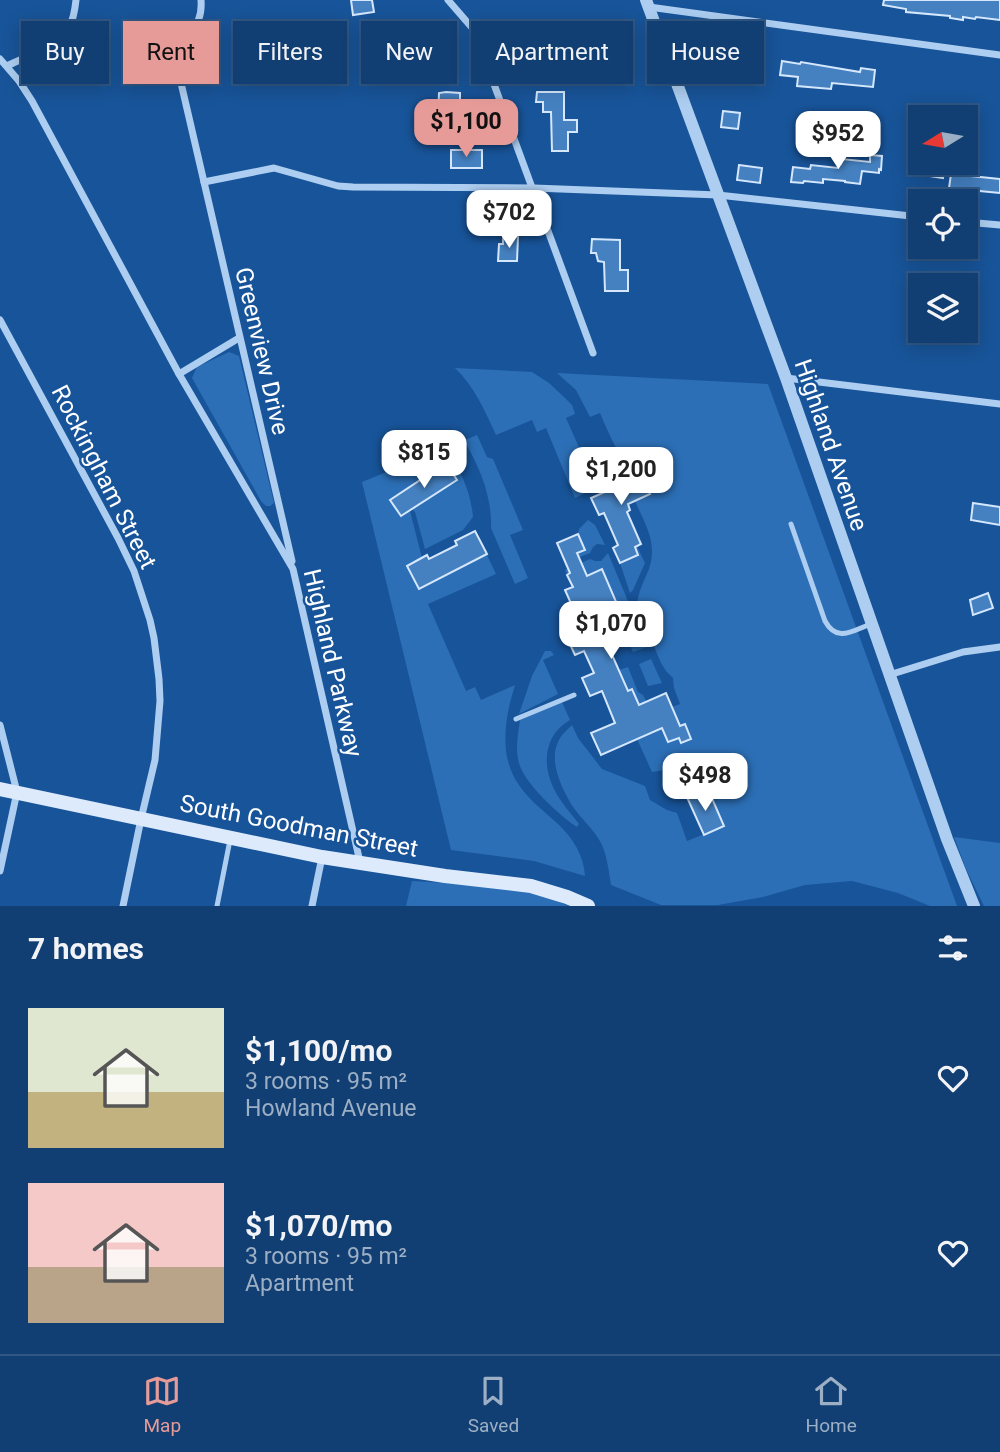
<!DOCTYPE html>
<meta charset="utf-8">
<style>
body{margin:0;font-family:Roboto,sans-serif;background:#1b4678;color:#f1f3f6;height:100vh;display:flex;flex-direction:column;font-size:26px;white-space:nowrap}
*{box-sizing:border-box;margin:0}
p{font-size:23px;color:#9cafc4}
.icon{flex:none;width:38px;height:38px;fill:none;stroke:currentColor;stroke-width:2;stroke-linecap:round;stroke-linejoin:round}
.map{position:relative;height:906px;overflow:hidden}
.sheet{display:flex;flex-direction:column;background:#123f73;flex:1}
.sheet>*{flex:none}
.guide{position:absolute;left:21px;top:21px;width:959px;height:63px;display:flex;gap:14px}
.needle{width:46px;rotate:259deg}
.controls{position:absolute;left:908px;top:105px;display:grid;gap:14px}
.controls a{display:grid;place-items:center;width:70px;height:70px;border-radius:0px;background:#123f73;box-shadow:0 4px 18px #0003,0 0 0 2px #315885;font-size:35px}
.price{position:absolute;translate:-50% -60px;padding:0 16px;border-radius:14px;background:#fff;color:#222;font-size:23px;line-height:46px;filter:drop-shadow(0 2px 4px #0008)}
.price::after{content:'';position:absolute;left:50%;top:42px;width:21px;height:16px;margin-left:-10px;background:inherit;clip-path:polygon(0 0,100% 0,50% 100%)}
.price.selected{background:#e69b98;color:#111}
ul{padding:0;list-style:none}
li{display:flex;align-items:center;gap:21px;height:175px;padding:0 28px}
li span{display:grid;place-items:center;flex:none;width:196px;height:140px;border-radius:0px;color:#555}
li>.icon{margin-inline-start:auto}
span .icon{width:84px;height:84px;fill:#fffc;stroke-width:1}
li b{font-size:30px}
h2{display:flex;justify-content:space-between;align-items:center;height:84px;padding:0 28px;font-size:30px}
.chip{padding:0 24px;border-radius:0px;background:#123f73;box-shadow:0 4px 18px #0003,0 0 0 2px #315885;font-size:24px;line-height:63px}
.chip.selected{background:#e69b98;color:#111}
.dock{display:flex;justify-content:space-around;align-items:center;height:98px;border-top:2px solid #315885;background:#123f73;font-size:19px;color:#9cafc4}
.dock a{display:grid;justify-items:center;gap:4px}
.dock .selected{color:#e69b98}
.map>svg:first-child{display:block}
</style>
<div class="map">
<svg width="1000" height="906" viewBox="0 0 1000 906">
<rect width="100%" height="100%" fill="#185499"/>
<g fill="#2c6fb6">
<polygon points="229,352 239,356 274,503 270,506 266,506 261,501 192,378 197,367"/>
<path d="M455,368L532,372L549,383L565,398L572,405L575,414L566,418L585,461L594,457L599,465L603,464L614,488L608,491L604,484L575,498L546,428L537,432L532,420L496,435C485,411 474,386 455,368Z"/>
<path d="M557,373L768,384L957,906H930L898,893L852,881L805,885L763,897L718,905H661L611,885C609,872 607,855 601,843C593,828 580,818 571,804C561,786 549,762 558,742C561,735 567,730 572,725L578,738L602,769L645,786L650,800L667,810L677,813L687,841L724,826L711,797L702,800L689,794L678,770L670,769L652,772L637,739L655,712L668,742L679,738L681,743L691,739L685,724L680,726L672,707L680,704L674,688L673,678L666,671L661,663L637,606C638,592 644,581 649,569C658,543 645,524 635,501L650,494L644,481L634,485C623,460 610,438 600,413L590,417L576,390Z"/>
<path d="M477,435L487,457L493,459L523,530L510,535L528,578L515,584L491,528C492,498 481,470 466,444L449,453C462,473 471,494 473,517L463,530L425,549L415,512L412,509L457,480L446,463L390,500L401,516L410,511L422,558L407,566L419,589L487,555L496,574L428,604L466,691L475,687L481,700L515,685C505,717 498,756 519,785C529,800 545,812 558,824C573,838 584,856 585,876L534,861L451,850L362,482Z"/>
<polygon points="588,520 595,525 605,545 597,544 593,547 590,553 577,558 575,554 585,550 578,534 579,529"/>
<polygon points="637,546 645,563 633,590 630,593 620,563 638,555 635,547"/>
<polygon points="608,553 630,606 620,611 602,569 587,576 583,568 567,575 565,570 590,559 595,561 601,561"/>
<polygon points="633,613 647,647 633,652 618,619"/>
<polygon points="545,651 551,651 554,655 543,660 558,694 519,714 532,676"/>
<polygon points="651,659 662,683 648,686 639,664"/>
<polygon points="628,667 638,692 643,695 648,705 641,708 632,689 628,691 619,670"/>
<path d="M562,702L570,720C547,733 542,758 551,782C556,797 569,811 579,824L577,827C560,816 524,783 519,763C515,749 518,734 520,720Z"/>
<polygon points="954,837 1000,843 1000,906 984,906 966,869"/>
<polygon points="412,881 499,886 545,896 569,906 406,906"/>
</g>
<g fill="#4581c1" stroke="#d4e7fc" stroke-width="2">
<polygon points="351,0 372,0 374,12 353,15"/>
<polygon points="884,0 1000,0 1000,20 976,17 975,19 963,17 963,20 950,18 950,16 906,12 906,9 883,5"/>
<polygon points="518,29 531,29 531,35 534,35 534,45 537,45 537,62 554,62 554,72 544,72 544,83 527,83 528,54 518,54"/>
<polygon points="705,34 749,40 747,56 703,50"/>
<polygon points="413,36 427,36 426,74 411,74"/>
<polygon points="782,61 800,64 801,62 860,72 861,68 875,70 873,87 832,83 831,89 797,86 798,77 780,75"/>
<polygon points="446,92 460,93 460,112 447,112 447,116 438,116 439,93"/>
<polygon points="537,92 564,92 564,120 577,120 577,132 568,132 568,151 552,151 551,112 543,112 543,102 536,102"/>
<polygon points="723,111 740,113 738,129 721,127"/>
<rect x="451" y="150" width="31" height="18"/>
<polygon points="870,155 882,156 881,170 879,169 879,173 862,171 860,184 845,182 845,181 823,179 823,183 804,181 803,183 791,182 793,167 810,169 811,165 838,168 838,163 841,164 842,159 870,162"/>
<polygon points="931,163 945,164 943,178 929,176"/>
<polygon points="739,165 762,168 760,183 737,180"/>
<polygon points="951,174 1000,179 1000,193 949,188"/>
<polygon points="503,237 518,237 517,261 498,261 499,244 503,244"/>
<polygon points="592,239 620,240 620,270 628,270 628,291 605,291 604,262 598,261 596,253 591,253"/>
<polygon points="621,455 634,485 644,480 650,494 628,504 630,510 627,512 641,544 635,547 638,555 620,563 613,548 618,545 604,513 599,515 591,498 614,488 603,464"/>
<polygon points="446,463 457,480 401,516 390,500"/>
<polygon points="973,503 1000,507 1000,525 971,520"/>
<polygon points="475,531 487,554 419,589 407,566 427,555 429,559 457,545 455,541"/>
<polygon points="578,534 585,550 577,553 587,576 602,569 620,611 603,619 611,636 605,639 628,691 632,689 639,705 666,693 680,726 685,724 691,739 681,743 679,738 668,742 662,728 601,755 591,733 615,723 602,691 590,696 582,678 594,673 584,651 575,655 567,638 585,630 575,607 573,608 565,590 573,587 567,575 570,573 557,543"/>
<polygon points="988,593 993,608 973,615 970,600"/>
<polygon points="697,790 702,800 711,796 724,826 704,835 686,795"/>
</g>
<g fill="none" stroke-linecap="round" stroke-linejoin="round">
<g stroke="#adcef1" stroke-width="5">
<path d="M791,524L825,621C837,643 852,631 871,624"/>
<polyline points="516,719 574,695"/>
<polyline points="217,906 230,840"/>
</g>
<g stroke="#adcef1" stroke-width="7">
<path d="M201,0C203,27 188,29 180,50C177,61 180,72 181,83L292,561"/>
<polyline points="448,0 474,30 593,353"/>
<polyline points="649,7 1000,55"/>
<polyline points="0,59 19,81 32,101 179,374 293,569 360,862"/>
<path d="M7,66C27,56 56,47 69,27C74,19 75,9 76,0"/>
<polyline points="204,182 274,168 338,186 353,187 534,188 718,195 920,217"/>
<polyline points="966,222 1000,225"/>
<polyline points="0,320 118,538 134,571 150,620 154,638 159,679 160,701 155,760 141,819 123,906"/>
<polyline points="179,374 239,338"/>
<polyline points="786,378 1000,404"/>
<polyline points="889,675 963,652 1000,647"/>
<polyline points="0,725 17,792 0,871"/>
<polyline points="312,906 322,857"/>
</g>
<polyline stroke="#adcef1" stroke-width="12" points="646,0 786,378 947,839 974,906"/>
<polyline stroke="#dceafc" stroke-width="14" points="0,789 322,857 445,876 531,886 567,897 588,906"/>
</g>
<g text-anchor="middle" stroke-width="5" stroke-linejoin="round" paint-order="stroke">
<g font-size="24" fill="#fff" stroke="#185499">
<text transform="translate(262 351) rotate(77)" y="8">Greenview Drive</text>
<text transform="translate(831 445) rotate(71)" y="8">Highland Avenue</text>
<text transform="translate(104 477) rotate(63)" y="8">Rockingham Street</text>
<text transform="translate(333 663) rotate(77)" y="8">Highland Parkway</text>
<text transform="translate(299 826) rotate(11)" y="8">South Goodman Street</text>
</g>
</g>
</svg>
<div class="controls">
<a><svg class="needle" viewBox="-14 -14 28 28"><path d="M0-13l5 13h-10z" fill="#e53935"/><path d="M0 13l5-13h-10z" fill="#9cafc4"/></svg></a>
<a><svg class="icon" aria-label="locate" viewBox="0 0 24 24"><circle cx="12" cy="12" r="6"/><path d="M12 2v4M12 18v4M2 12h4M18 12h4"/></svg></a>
<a><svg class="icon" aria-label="layers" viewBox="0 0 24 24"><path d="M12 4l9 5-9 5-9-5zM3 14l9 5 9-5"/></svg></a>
</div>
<b class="price selected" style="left:466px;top:159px">$1,100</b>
<b class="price" style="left:838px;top:171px">$952</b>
<b class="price" style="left:509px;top:250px">$702</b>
<b class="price" style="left:424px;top:490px">$815</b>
<b class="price" style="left:621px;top:507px">$1,200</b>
<b class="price" style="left:611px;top:661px">$1,070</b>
<b class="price" style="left:705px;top:813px">$498</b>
<div class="guide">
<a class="chip">Buy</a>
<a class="chip selected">Rent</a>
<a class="chip">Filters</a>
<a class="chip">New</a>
<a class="chip">Apartment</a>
<a class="chip">House</a>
</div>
</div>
<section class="sheet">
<h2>7 homes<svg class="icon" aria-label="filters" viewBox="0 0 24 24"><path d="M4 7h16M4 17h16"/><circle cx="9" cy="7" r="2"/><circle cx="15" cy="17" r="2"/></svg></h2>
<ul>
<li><span style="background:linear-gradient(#dfe7d0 60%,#c2b280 0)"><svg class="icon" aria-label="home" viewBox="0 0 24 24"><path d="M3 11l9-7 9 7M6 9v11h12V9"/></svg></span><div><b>$1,100/mo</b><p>3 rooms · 95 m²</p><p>Howland Avenue</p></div><svg class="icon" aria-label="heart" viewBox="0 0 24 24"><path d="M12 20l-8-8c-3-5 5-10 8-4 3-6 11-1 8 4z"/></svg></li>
<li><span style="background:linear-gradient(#f6c9c9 60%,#b9a48a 0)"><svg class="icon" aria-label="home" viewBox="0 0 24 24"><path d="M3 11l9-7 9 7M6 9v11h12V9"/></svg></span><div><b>$1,070/mo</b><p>3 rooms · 95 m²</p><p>Apartment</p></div><svg class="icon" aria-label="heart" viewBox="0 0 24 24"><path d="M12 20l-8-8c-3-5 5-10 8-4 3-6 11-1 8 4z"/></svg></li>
</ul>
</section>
<nav class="dock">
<a class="selected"><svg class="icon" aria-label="map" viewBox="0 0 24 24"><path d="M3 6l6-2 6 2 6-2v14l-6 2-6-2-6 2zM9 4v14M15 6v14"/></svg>Map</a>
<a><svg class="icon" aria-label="saved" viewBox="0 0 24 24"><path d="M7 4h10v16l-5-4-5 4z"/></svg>Saved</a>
<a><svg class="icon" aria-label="home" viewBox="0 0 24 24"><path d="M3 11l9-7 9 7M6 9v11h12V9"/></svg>Home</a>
</nav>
